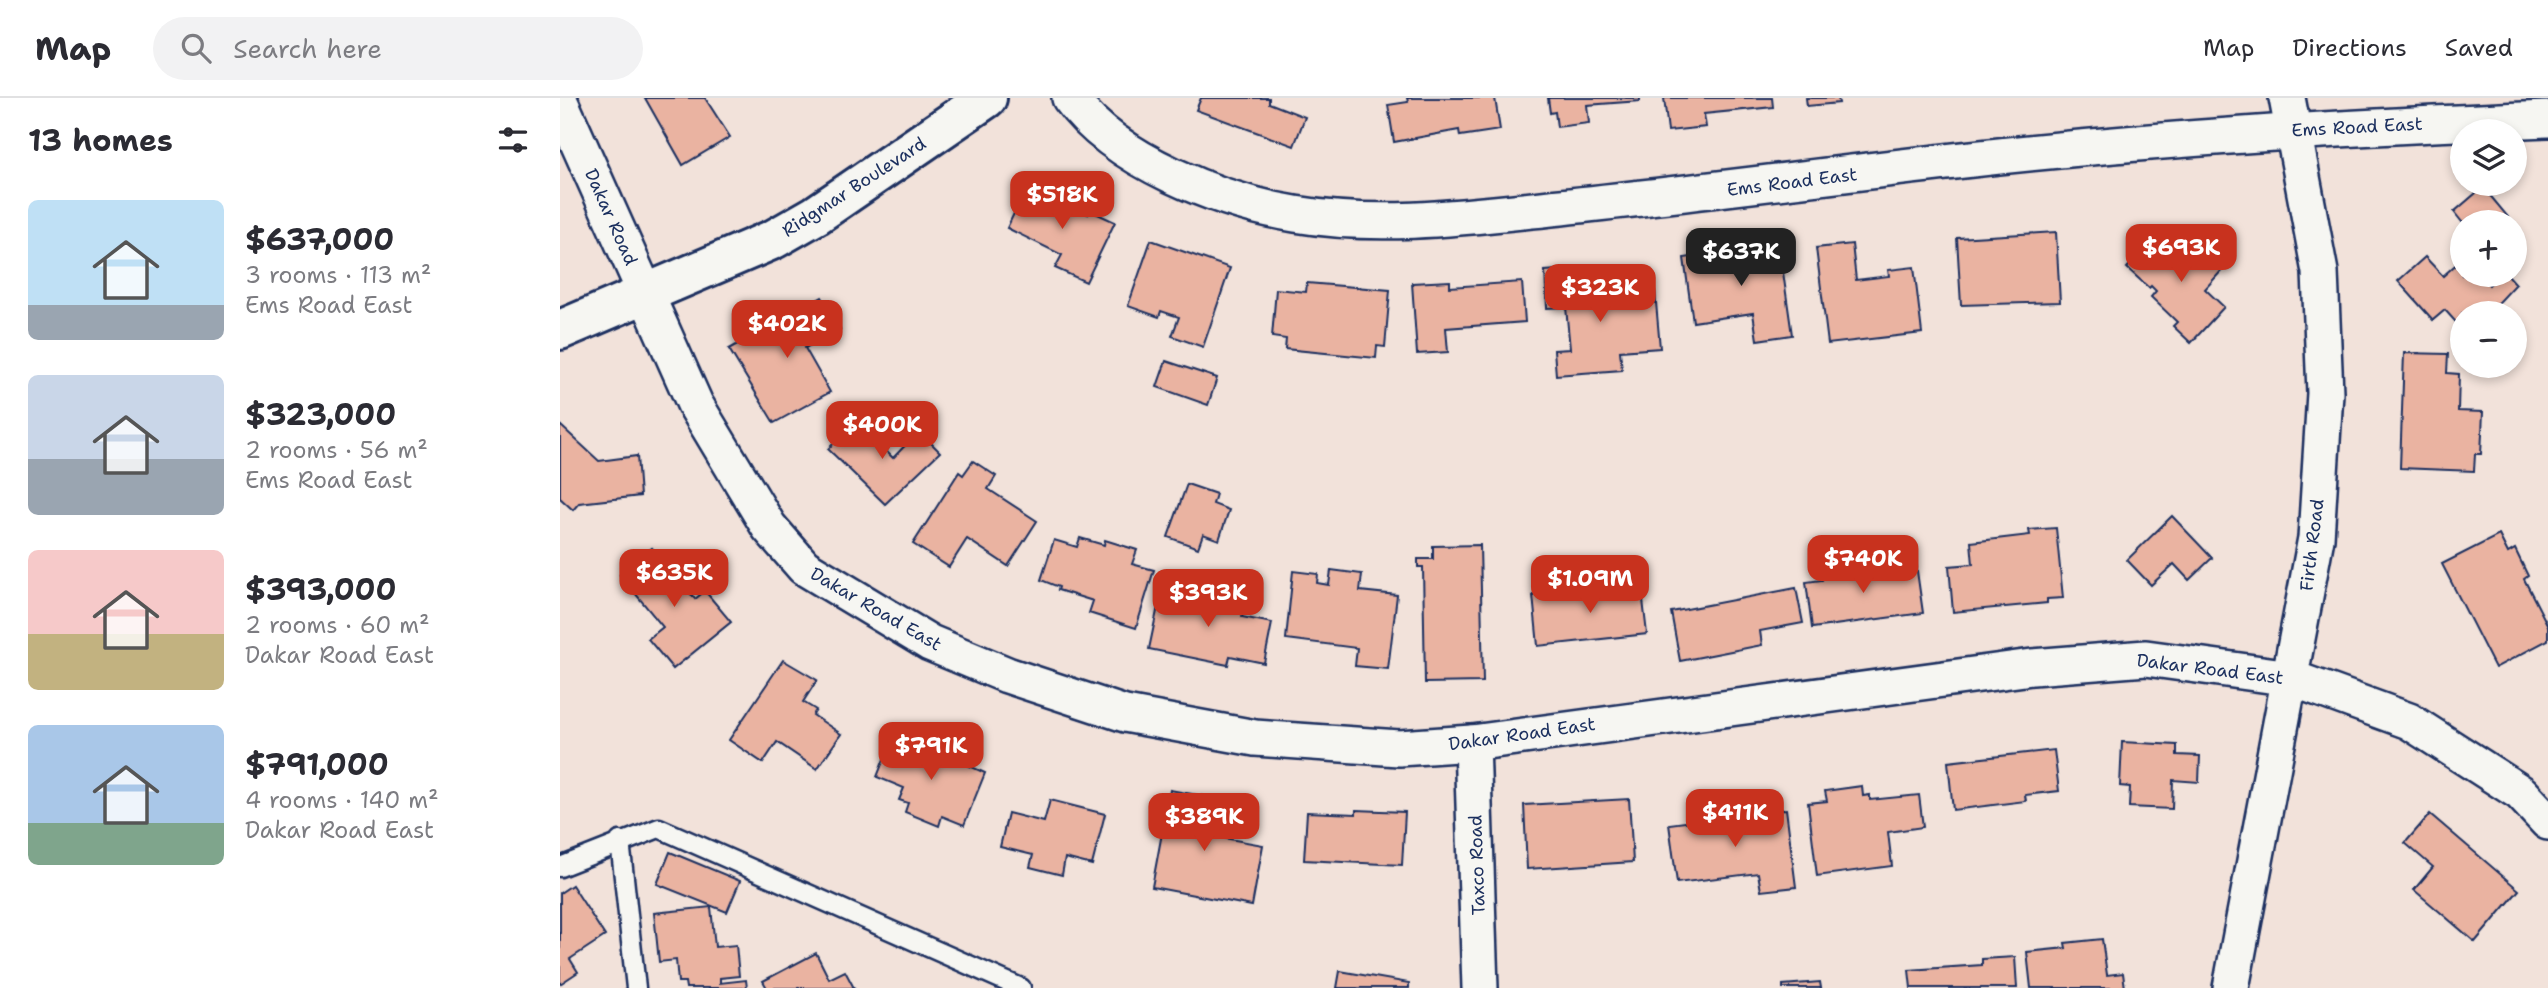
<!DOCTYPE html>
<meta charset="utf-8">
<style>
body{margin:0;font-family:"Shantell Sans",sans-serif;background:#f2f2f3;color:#2b2b33;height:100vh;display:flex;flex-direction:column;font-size:26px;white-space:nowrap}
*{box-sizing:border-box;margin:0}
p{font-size:23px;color:#7c7c81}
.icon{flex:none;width:38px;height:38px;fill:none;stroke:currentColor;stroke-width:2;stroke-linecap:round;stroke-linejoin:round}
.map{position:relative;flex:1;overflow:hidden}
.sheet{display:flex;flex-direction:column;background:#fff;width:560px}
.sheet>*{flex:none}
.fabs{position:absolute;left:1890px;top:21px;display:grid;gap:14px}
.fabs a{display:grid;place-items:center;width:77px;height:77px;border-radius:50%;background:#fff;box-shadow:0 4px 10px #0003;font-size:35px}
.price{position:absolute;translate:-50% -60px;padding:0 16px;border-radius:14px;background:#c8321e;color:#fff;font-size:23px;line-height:46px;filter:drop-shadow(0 2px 4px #0008)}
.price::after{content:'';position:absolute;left:50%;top:42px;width:21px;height:16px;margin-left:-10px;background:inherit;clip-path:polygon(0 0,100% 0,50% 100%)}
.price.on{background:#222;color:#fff}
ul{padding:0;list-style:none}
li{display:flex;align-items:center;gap:21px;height:175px;padding:0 28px}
li span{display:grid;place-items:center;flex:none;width:196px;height:140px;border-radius:10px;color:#555}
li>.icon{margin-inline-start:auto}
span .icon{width:84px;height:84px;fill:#fffc;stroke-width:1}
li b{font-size:30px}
h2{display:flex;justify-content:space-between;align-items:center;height:84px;padding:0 28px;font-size:30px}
header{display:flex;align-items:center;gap:42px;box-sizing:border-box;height:98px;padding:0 35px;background:#fff;border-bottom:2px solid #e1e1e2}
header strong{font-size:33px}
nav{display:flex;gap:38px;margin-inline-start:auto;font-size:24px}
.search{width:490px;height:63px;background:#f2f2f3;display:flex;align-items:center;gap:18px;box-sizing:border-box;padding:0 24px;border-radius:38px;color:#7c7c81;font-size:26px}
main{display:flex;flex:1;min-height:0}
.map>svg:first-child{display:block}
</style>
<header>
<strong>Map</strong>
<div class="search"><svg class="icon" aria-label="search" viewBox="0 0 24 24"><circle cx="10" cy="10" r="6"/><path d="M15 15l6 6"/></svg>Search here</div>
<nav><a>Map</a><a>Directions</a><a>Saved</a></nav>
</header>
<main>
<section class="sheet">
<h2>13 homes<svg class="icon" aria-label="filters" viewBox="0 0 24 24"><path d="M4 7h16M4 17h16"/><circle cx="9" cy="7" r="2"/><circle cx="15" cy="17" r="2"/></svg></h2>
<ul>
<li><span style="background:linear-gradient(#bfe0f5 75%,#9aa5b1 0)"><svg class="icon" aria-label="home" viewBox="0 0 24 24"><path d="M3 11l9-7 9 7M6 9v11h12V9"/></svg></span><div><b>$637,000</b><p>3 rooms · 113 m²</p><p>Ems Road East</p></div></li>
<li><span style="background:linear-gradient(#c9d6e8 60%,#9aa5b1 0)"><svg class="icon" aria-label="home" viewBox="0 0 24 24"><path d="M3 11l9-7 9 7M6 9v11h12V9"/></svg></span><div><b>$323,000</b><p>2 rooms · 56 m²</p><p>Ems Road East</p></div></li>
<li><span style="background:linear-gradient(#f6c9c9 60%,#c2b280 0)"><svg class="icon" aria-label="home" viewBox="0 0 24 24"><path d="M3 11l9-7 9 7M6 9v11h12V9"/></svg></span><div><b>$393,000</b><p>2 rooms · 60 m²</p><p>Dakar Road East</p></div></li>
<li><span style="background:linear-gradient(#a9c7e8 70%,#7fa58c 0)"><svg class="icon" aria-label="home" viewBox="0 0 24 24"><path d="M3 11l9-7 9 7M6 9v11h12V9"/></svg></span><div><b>$791,000</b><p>4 rooms · 140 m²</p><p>Dakar Road East</p></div></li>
</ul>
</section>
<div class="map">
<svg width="1988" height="890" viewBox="0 0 1988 890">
<rect width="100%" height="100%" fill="#f2e2da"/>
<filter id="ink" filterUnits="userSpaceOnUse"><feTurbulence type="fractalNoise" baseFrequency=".0143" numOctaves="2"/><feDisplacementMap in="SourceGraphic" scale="14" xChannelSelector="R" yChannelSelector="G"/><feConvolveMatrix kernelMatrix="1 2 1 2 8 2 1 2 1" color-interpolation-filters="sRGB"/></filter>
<g filter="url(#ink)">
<g fill="#eab3a1" stroke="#1b2f5e" stroke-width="2">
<polygon points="85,0 145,0 170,39 123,67"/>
<polygon points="641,0 709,0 709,5 745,19 734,48 636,12"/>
<polygon points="847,0 935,0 940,32 900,38 899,32 834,44 828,7 848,4"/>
<polygon points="988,0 1080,0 1080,3 1027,7 1029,25 997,29 995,14 990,15"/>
<polygon points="1104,0 1212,0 1213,9 1144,16 1146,29 1108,33"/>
<polygon points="1246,0 1278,0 1279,5 1247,8"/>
<polygon points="468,86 528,116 529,112 555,124 526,184 495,170 502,157 447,130"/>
<polygon points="1923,89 1948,119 1942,124 1902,124 1894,114"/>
<polygon points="1496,134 1500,204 1401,207 1397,140"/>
<polygon points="1631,139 1664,170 1645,191 1664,209 1631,245 1613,228 1617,224 1591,199 1596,193 1591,188 1589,190 1567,170 1594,141 1614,158"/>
<polygon points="591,142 670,170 643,249 612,238 619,219 601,213 599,219 568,208"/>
<polygon points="1219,146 1232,237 1197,242 1193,215 1133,224 1124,160"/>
<polygon points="1292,146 1296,182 1329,178 1328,172 1354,169 1362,235 1268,246 1256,150"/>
<polygon points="1865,159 1883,178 1902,161 1902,177 1922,177 1929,187 1939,177 1948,177 1956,186 1929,215 1902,215 1902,231 1885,212 1873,222 1838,183"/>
<polygon points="1025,170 1027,205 1056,203 1056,197 1095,193 1100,250 1060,253 1062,272 996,277 994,252 1010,251 1006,209 987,210 985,173"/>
<polygon points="890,183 890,189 962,184 965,224 886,230 888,254 857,256 852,185"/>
<polygon points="747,185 830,192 825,249 817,248 816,260 725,251 726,241 712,239 716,191 746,194"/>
<polygon points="262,199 280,231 245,250 270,294 214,325 169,251"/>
<polygon points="1844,255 1888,256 1887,275 1899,276 1898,313 1923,314 1921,356 1915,356 1914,373 1840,370"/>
<polygon points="606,263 657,280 648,307 597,289"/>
<polygon points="296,323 333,360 359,333 380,354 325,406 268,351"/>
<polygon points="0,327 39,363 77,358 80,398 19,405 13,412 0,400"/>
<polygon points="413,363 436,378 428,391 477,423 448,468 407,441 389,469 353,446 399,374 403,377"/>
<polygon points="627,386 656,396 653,406 669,412 659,442 643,436 638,450 608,439"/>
<polygon points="1612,418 1652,460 1629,482 1614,466 1591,487 1567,462"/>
<polygon points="1496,430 1503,500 1487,501 1487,505 1393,514 1389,468 1413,466 1411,444 1470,437 1469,432"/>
<polygon points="1939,437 1948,455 1955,451 1968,478 1964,481 1988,528 1988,542 1935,570 1882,466"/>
<polygon points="520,440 544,447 545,442 577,452 572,466 594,472 576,530 529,515 533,503 498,492 499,489 481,482 494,442 517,449"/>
<polygon points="920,447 923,584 865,585 863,469 858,469 858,461 873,461 873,448"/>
<polygon points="92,450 135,501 145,493 171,524 113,571 88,541 103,529 60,477"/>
<polygon points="1292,465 1294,474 1356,466 1363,515 1252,530 1246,484 1262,482 1260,469"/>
<polygon points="771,472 802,476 800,493 837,497 828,571 795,568 797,550 726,541 733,473 758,476 757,485 769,487"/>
<polygon points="1081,485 1087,536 978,548 973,497"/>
<polygon points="1236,490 1243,525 1200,533 1202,547 1120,563 1111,514"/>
<polygon points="631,492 685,503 682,519 712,525 704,565 670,558 668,567 589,551 601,494 629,499"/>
<polygon points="223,562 257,582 243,604 256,612 253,617 281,636 257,671 217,644 203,665 169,642"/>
<polygon points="333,638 374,654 375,652 425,675 404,727 382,718 379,728 345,714 348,705 339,702 344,690 317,679"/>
<polygon points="1562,644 1617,647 1617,657 1640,658 1639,684 1613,682 1612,711 1569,709 1570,689 1560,688"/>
<polygon points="1494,652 1499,693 1465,697 1466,703 1393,712 1388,664"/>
<polygon points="1302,688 1303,698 1310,697 1310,702 1359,697 1363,729 1328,734 1332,768 1257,778 1248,705 1267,703 1265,693"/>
<polygon points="610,692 665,702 658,739 703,747 692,808 592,789"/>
<polygon points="1069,701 1073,764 967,771 964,707"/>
<polygon points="490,702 545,716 532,767 505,760 502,777 470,769 473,757 440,749 448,715 484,724"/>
<polygon points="1226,711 1236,789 1201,793 1198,775 1117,785 1109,726"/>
<polygon points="796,712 845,714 842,767 744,762 747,714 796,716"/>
<polygon points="1870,716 1959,792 1915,844 1854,792 1873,769 1845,745"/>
<polygon points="110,754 180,783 167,814 97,786"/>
<polygon points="12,787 45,838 10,861 18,874 0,886 0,795"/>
<polygon points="151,809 155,849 176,847 179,878 160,880 160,885 186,882 187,890 126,890 125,884 118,884 116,862 99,864 94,815"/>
<polygon points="1542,841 1547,877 1563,875 1565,890 1471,890 1467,854 1506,850 1505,845"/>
<polygon points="256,855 269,881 285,873 294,890 207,890 203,883"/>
<polygon points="1455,859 1457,890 1351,890 1349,872 1422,867 1422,861"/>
<polygon points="780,873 849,885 849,890 777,890"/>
<polygon points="1260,884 1261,890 1223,890 1223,887"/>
</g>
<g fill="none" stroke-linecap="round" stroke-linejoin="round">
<g stroke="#1b2f5e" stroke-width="23">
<g id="lane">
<polyline points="60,743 76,890"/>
<polyline points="0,769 99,730 461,890"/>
</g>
</g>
<g stroke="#1b2f5e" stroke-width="40">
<g id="street">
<path d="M510,0C555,63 662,104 735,116C823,131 914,118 1001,109C1135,95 1269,77 1403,62C1597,40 1792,29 1988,21"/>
<polyline points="0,4 135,306 209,429 244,469 370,545 447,577 565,616 695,640 839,650 912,645 1472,569 1586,560 1731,580 1849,623 1961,695 1988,724"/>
<polyline points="912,645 920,890"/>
<polyline points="1671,890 1756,440 1765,295 1760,174 1727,0"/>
</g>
</g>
<g stroke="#1b2f5e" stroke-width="44">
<polyline id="secondary" points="0,232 214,141 256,117 427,0"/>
</g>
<use href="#lane" stroke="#f6f6f2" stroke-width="18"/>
<use href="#street" stroke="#f6f6f2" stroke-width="35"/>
<use href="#secondary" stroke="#f6f6f2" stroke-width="38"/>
</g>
</g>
<g text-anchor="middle" stroke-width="5" stroke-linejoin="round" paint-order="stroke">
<g font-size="18" fill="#1b2f5e" stroke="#f6f6f2">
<text transform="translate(1797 29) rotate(-3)" y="6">Ems Road East</text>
<text transform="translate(1232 84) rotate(-7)" y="6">Ems Road East</text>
<text transform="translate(294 89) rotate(-33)" y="6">Ridgmar Boulevard</text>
<text transform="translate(51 119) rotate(66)" y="6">Dakar Road</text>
<text transform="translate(1752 447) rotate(-83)" y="6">Firth Road</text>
<text transform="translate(316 511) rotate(30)" y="6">Dakar Road East</text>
<text transform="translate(1650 571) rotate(7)" y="6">Dakar Road East</text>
<text transform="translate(962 636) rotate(-8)" y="6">Dakar Road East</text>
<text transform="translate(917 767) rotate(-92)" y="6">Taxco Road</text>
</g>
</g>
</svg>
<div class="fabs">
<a><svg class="icon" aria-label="layers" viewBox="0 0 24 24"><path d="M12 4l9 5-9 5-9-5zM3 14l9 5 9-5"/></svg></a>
<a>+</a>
<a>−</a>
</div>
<b class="price" style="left:502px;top:133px">$518K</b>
<b class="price" style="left:1621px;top:186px">$693K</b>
<b class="price on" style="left:1181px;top:190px">$637K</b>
<b class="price" style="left:1040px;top:226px">$323K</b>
<b class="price" style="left:227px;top:262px">$402K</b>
<b class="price" style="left:322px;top:363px">$400K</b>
<b class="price" style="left:1303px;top:497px">$740K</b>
<b class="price" style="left:114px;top:511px">$635K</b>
<b class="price" style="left:1030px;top:517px">$1.09M</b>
<b class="price" style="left:648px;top:531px">$393K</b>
<b class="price" style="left:371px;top:684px">$791K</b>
<b class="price" style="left:1175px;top:751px">$411K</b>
<b class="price" style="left:644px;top:755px">$389K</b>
</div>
</main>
